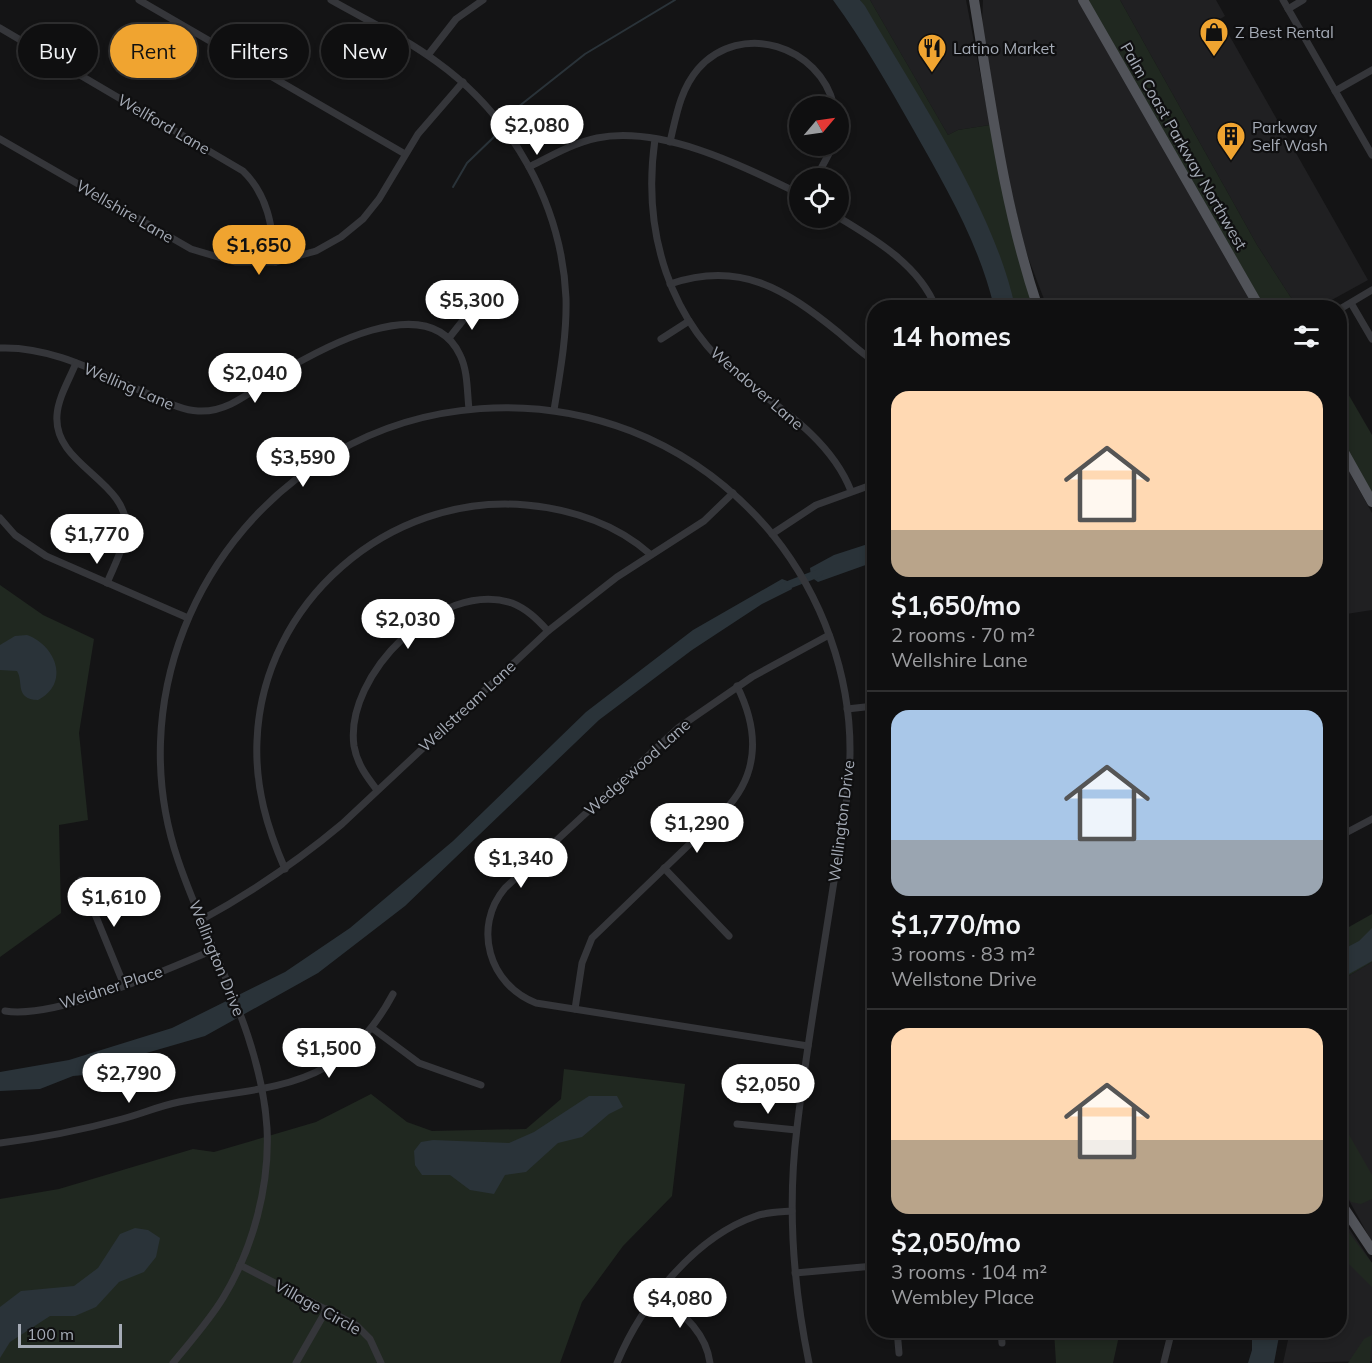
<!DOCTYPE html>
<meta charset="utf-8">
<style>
body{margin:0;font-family:Mulish,sans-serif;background:#1d1d1e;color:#f1f3f6;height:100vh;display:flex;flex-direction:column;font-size:22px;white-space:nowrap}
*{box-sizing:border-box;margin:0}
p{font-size:20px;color:#9b9c9f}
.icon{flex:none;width:33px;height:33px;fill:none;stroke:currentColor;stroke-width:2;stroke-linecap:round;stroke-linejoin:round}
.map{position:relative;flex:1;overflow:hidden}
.sheet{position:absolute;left:867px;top:300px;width:480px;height:1038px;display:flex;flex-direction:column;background:#0f0f10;border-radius:24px;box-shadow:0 3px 9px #0003,0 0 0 2px #2f2f30}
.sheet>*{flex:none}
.hud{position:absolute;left:18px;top:24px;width:570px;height:54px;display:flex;gap:12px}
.needle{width:39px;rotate:61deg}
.controls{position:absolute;left:789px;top:96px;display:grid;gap:12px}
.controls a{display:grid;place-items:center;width:60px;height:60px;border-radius:50%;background:#0f0f10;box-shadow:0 3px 9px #0003,0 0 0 2px #2f2f30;font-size:30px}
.scale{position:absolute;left:18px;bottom:15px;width:104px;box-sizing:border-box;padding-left:6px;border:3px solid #a5abb6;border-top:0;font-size:16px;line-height:21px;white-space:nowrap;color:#a5abb6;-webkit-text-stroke:4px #0f0f10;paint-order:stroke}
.price{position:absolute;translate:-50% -51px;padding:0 14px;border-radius:21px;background:#fff;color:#222;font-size:20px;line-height:39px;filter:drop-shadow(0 2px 3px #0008)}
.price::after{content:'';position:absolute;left:50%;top:36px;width:18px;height:14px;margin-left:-9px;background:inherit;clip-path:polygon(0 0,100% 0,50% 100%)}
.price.on{background:#f0a430;color:#111}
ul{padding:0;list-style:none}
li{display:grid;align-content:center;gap:12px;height:318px;padding:0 24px}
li+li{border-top:2px solid #2f2f30}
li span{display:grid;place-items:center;height:186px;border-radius:18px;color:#555}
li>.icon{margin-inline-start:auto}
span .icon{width:108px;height:108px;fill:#fffc;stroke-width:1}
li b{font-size:26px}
h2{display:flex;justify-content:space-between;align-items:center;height:72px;padding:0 24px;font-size:26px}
.pill{padding:0 21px;border-radius:27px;background:#0f0f10;box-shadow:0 3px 9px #0003,0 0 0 2px #2f2f30;font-size:21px;line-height:54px}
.pill.on{background:#f0a430;color:#111}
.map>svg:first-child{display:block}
</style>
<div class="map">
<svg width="1372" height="1363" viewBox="0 0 1372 1363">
<rect width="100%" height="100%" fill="#141415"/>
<g fill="#202022">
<polygon points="870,0 966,0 990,125 958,130 948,135"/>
<polygon points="983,0 1078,0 1256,307 1047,307 1026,252 1004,161 982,24"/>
<polygon points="1120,0 1216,0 1225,16 1220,19 1368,280 1319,307 1297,307 1257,245"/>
<polygon points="1340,455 1372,513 1372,610 1340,615"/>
<polygon points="1372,962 1372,1242 1340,1184 1340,981"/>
<polygon points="1340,1215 1372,1263 1372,1361 1283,1363 1290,1331 1340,1330"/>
</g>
<g fill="#202820">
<polygon points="860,0 870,0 948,135 958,130 990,125 1009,222 1034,307 1015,307 985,223 958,166"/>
<polygon points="1087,0 1120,0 1257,245 1297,307 1265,307"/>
<polygon points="1340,380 1372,435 1372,493 1340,437"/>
<polygon points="0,585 43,615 94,639 79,733 88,820 59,825 61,913 0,957"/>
<polygon points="1372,914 1372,962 1340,981 1340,932"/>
<polygon points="564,1069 685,1084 672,1196 623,1246 582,1302 560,1363 0,1363 0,1199 59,1189 193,1149 214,1152 316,1122 371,1094 407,1122 432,1131 526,1129 561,1099"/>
<polygon points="1340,1119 1372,1175 1372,1199 1361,1204 1351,1202 1340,1184"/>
<polygon points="1340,1221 1372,1263 1372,1287 1343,1258 1340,1251"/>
<polygon points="1054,1331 1120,1331 1113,1363 1056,1363"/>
<polygon points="1372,1335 1370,1363 1348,1363 1364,1339"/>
</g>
<g fill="#2a3339">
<path d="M833,0H860L865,6C916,94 994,208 1015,307H994C979,243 945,186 913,129C888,85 863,41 833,0Z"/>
<polygon points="874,542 874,562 818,582 811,577 810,568 834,555"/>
<polygon points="782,579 790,582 792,589 762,604 692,650 599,720 405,906 318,973 205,1036 143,1054 124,1068 109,1067 95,1074 73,1076 40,1089 0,1091 0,1072 69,1060 172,1028 285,972 350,928 453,841 586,712 693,630"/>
<path d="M27,635C57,646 70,684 38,700C14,699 24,682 17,671L0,670V645L15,636Z"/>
<polygon points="1372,928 1372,961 1340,979 1340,951 1359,941"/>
<polygon points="589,1096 617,1096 623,1107 609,1114 582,1137 558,1143 526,1172 505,1175 494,1194 470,1190 450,1175 422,1175 415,1165 414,1151 421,1142 433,1140 509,1143 534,1132"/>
<polygon points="135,1228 148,1230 160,1238 156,1257 144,1272 119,1282 96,1307 75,1316 50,1316 10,1342 0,1358 0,1307 21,1291 74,1286 98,1268 120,1234"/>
<polygon points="1252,1331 1280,1331 1274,1363 1248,1363 1252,1350"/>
</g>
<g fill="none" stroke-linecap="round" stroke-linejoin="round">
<g stroke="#2a3339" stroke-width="2">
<polyline points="513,111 585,54 675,0"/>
<polyline points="453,187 467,163 497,134"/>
</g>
<polyline stroke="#2a3339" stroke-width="8" points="783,587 819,573"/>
<g stroke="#35363a" stroke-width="7">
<polyline points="139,0 405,154"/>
<path d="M331,0C366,20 405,38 437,62C512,116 562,205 566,298C567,335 560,373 554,410"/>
<polyline points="1283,0 1372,155"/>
<polyline points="1288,9 1303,0"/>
<path d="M0,28L243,171C269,196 272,228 276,262"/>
<polyline points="428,55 456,19 483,0"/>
<polyline points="1335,91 1372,70"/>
<polyline points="0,139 191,249 235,262 276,262 316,251 341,237 363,219 379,199 418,134 463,82"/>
<path d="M655,139C642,230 668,323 744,381C785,411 832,442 851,491"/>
<path d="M670,142C676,117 680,90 698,69C741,20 820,46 834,106"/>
<path d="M529,167C551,156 573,143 597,138C662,125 743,166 800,194"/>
<polyline points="816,178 833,146"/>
<path d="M838,217C875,239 920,266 936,308"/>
<path d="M670,284C740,260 785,289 838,332C850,342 861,353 874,361"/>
<polyline points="1351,303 1372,339"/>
<polyline points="1340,309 1372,290"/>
<polyline points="449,338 472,309"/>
<polyline points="661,339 689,321"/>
<path d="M0,348C52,346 99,373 146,393C163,400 180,410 198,411C228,413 251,391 275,376C318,350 428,287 460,355C468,371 467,392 469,409"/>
<path d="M76,363C69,380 58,398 57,415C53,466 129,480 126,530C124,548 114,566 107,583"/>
<polyline points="0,518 15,535 46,556 188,618"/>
<polyline points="772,534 816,505 874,484"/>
<polyline points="847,709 874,706"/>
<path d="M377,790C367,777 357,764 354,746C344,675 440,579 512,603C527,609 537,619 548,631"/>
<polyline points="1340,836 1372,819"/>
<polyline points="664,868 729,936"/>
<path d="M285,869C267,828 255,787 257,741C262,603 388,493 526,505C571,509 616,524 650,554"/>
<polyline points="81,880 124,985"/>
<path d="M201,920C252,892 298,861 342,824L548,631L617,577L704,521L733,493"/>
<path d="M575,1009L582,963L592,938L724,811C760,774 759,730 737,686"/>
<path d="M5,1011C56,1019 164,971 213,950"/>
<polyline points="372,1028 419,1063 481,1085"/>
<path d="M808,1046L536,1003C489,985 472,927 505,888L678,728L752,677L829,635"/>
<polyline points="737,1124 796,1130"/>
<path d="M0,1143C41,1138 82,1130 122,1119C141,1114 159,1106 179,1102C227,1092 282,1092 326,1067C356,1050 377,1024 393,994"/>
<polyline points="240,1265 356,1325 370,1339 381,1363"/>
<polyline points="795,1273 874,1266"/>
<path d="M657,1293C681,1313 706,1331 710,1363"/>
<polyline points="897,1330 899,1353"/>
<polyline points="1001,1330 1002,1343"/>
<polyline points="1164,1362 1172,1330"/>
<path d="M173,1363C190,1342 209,1321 223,1298C253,1249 270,1185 267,1128C261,1033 208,949 178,860C125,705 195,534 335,453C424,401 535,394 631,431C687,453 735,489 773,535C822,596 851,675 850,754C849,801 839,848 832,894C820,972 806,1050 797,1128C787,1207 793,1285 809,1363"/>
<polyline points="296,1363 327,1309"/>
<path d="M617,1363C641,1305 694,1237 756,1216C767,1212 780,1212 792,1211"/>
</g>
<g stroke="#515359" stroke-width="10">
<path d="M974,0C991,104 1004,207 1038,308"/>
<polyline points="1083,0 1260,308"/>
<polyline points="1340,445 1372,502"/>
<polyline points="1340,1202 1372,1250"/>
</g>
</g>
<defs>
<g id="shop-pin" transform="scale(1.5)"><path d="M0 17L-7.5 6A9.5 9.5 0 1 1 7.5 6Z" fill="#f0a430" stroke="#0f0f10"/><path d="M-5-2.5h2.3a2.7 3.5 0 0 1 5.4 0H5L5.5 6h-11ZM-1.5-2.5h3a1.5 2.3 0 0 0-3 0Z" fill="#111"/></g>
<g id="restaurant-pin" transform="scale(1.5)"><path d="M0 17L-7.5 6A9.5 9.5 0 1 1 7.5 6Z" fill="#f0a430" stroke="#0f0f10"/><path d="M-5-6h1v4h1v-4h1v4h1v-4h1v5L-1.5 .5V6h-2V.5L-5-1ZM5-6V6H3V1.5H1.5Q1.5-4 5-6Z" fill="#111"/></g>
<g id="building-pin" transform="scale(1.5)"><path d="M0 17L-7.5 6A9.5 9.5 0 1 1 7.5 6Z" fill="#f0a430" stroke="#0f0f10"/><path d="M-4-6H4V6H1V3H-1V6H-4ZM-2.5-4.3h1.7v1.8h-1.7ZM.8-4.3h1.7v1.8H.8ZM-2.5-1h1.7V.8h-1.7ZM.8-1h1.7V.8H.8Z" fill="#111"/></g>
</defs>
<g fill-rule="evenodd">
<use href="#shop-pin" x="1214" y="32"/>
<use href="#restaurant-pin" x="932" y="48"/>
<use href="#building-pin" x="1231" y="136"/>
</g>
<g text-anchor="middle" stroke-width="4.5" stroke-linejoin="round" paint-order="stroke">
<g font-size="16" fill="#a5abb6" stroke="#0f0f10" text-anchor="start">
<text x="1235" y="38">Z Best Rental</text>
<text x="953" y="54">Latino Market</text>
<text x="1252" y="133">Parkway<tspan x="1252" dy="18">Self Wash</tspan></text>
</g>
<g font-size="16" fill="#a5abb6" stroke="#0f0f10">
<text transform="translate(164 124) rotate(30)" y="6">Wellford Lane</text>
<text transform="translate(1184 146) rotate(60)" y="6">Palm Coast Parkway Northwest</text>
<text transform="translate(125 211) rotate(30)" y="6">Wellshire Lane</text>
<text transform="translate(129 386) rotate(23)" y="6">Welling Lane</text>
<text transform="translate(757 388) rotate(41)" y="6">Wendover Lane</text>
<text transform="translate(467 706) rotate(-43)" y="6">Wellstream Lane</text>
<text transform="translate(637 767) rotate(-42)" y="6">Wedgewood Lane</text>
<text transform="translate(841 821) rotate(-83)" y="6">Wellington Drive</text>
<text transform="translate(217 958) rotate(68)" y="6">Wellington Drive</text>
<text transform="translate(111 987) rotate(-18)" y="6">Weidner Place</text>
<text transform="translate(318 1307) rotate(29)" y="6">Village Circle</text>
</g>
</g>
</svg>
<div class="controls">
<a><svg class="needle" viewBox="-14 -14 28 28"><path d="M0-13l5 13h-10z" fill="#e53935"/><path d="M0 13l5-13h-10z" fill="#9b9c9f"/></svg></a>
<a><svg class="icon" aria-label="locate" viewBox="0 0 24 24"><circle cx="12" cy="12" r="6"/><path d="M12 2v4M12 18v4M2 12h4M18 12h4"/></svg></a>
</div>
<div class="scale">100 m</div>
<b class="price" style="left:537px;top:156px">$2,080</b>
<b class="price on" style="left:259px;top:276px">$1,650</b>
<b class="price" style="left:472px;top:331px">$5,300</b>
<b class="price" style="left:255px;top:404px">$2,040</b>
<b class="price" style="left:303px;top:488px">$3,590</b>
<b class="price" style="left:97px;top:565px">$1,770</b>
<b class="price" style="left:408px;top:650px">$2,030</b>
<b class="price" style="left:697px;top:854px">$1,290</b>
<b class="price" style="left:521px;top:889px">$1,340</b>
<b class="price" style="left:114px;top:928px">$1,610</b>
<b class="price" style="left:329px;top:1079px">$1,500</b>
<b class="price" style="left:129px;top:1104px">$2,790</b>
<b class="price" style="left:768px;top:1115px">$2,050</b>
<b class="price" style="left:680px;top:1329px">$4,080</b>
<div class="hud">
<a class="pill">Buy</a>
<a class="pill on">Rent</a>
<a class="pill">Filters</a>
<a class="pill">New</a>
</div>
<section class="sheet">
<h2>14 homes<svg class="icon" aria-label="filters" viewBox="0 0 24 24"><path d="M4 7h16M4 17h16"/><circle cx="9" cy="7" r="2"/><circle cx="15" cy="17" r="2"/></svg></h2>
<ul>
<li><span style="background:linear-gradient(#ffd9b3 75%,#b9a48a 0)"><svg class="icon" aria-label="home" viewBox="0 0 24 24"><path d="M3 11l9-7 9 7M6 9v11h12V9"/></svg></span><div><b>$1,650/mo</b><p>2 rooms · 70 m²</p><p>Wellshire Lane</p></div></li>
<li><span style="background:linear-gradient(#a9c7e8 70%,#9aa5b1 0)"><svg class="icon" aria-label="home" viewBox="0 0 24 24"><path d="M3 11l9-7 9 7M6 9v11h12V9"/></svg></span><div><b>$1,770/mo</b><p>3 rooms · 83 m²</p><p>Wellstone Drive</p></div></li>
<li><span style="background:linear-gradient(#ffd9b3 60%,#b9a48a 0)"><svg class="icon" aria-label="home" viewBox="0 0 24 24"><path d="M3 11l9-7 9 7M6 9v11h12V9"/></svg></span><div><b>$2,050/mo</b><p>3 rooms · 104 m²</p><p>Wembley Place</p></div></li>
</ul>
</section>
</div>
